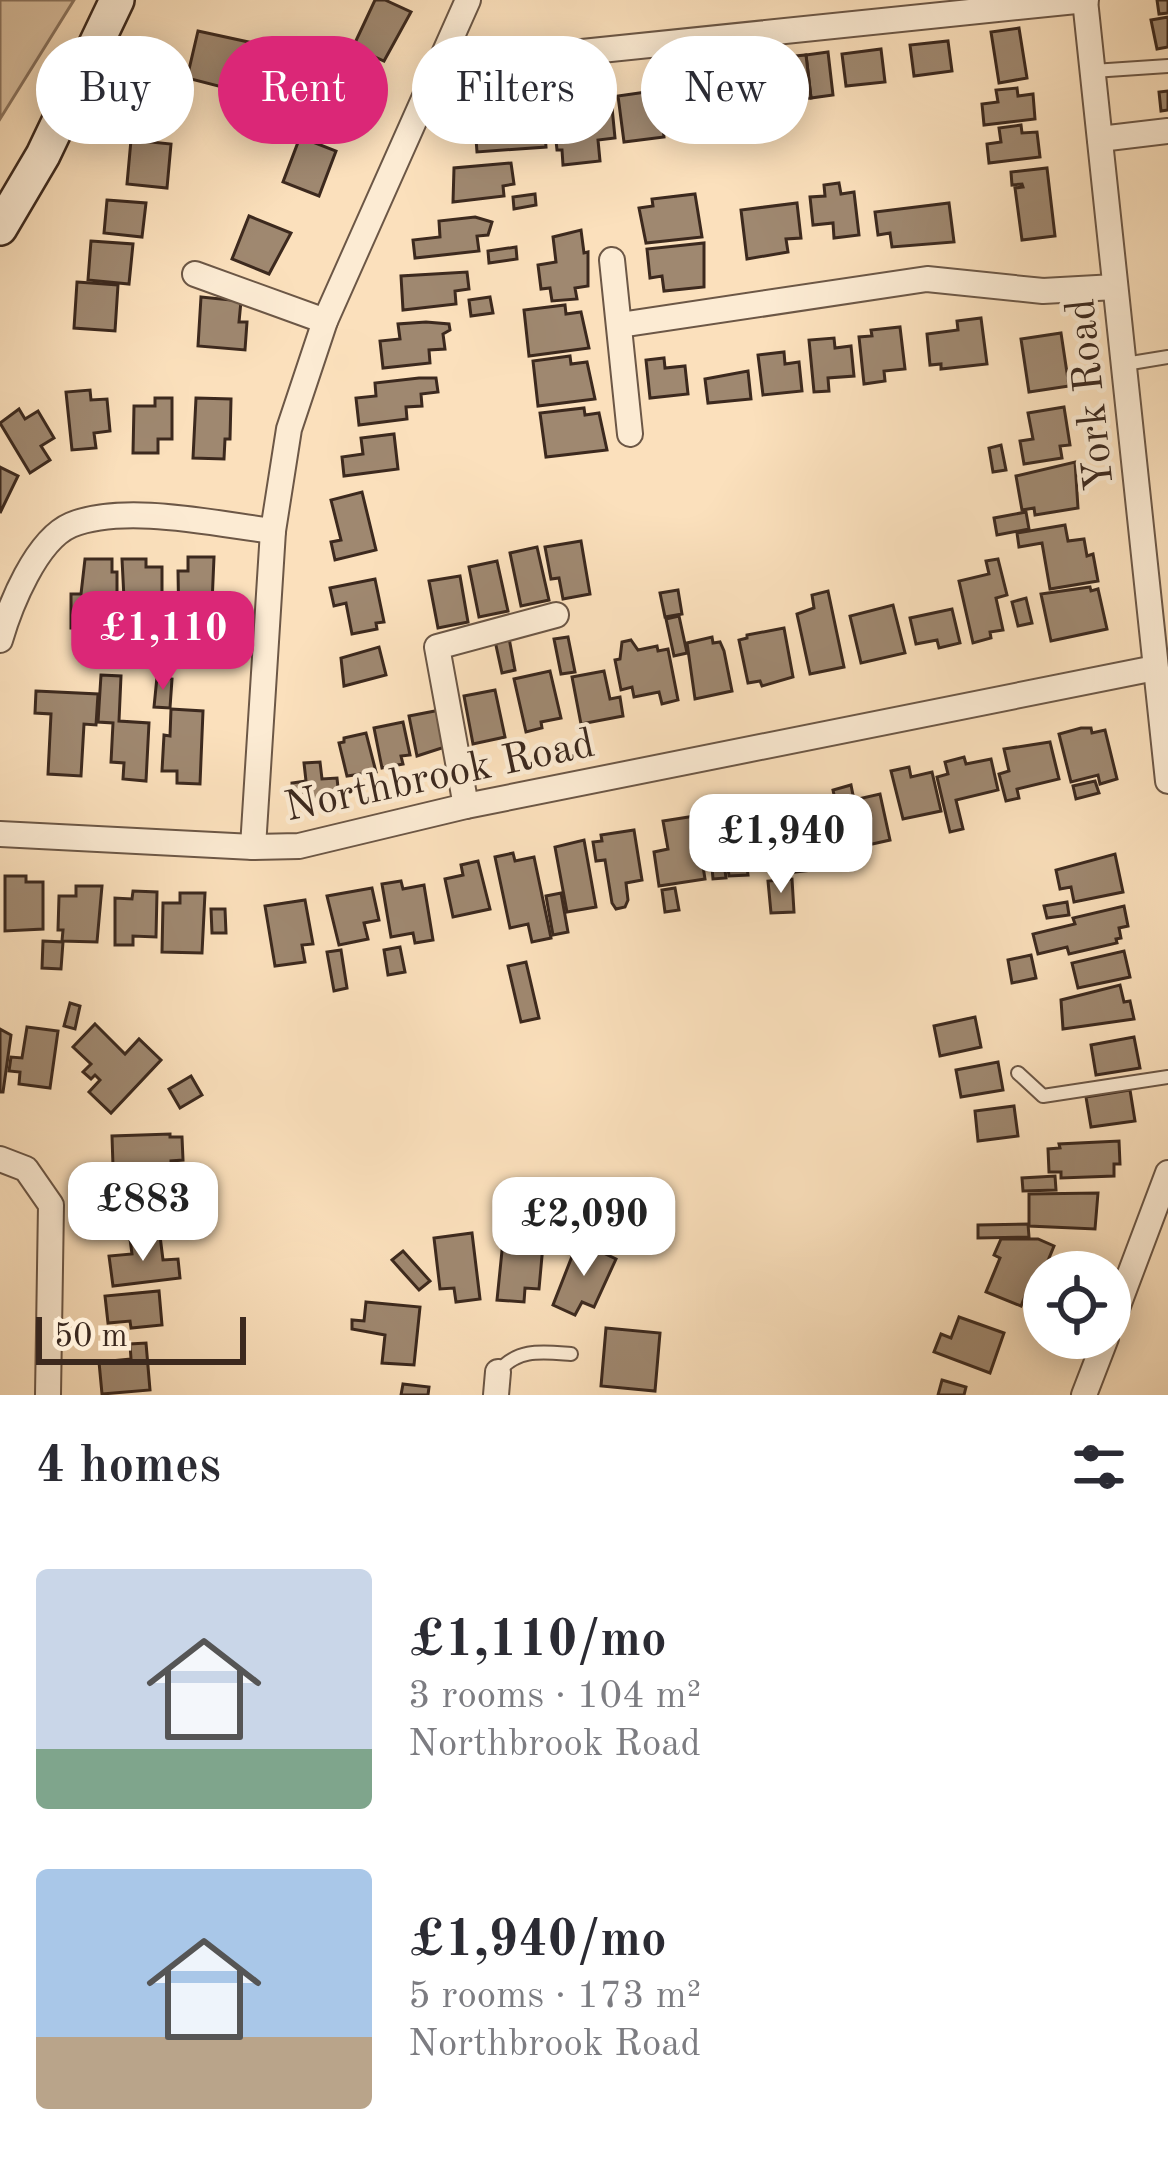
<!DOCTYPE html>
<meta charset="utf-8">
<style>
body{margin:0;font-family:"Old Standard TT",serif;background:#f7f7f7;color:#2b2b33;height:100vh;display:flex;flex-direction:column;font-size:45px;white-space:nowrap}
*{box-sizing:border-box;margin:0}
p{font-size:39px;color:#7c7c81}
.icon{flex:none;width:66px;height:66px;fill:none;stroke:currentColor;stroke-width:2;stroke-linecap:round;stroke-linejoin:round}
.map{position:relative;height:1395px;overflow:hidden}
.drawer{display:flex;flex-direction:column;background:#fff;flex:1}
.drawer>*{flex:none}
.banner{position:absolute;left:36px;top:36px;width:1098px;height:108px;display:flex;gap:24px}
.buttons{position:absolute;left:1023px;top:1251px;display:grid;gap:24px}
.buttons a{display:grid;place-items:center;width:108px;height:108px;border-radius:50%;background:#fff;box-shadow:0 6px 30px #0003;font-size:60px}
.scale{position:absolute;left:36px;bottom:30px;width:210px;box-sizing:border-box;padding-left:12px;border:6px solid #3c291e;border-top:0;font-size:33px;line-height:42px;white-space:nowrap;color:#3c291e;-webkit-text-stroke:9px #fcebd3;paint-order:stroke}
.price{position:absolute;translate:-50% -102px;padding:0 27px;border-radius:24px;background:#fff;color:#222;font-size:39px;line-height:78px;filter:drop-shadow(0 3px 6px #0008)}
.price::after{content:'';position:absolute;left:50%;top:72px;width:36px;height:27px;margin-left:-18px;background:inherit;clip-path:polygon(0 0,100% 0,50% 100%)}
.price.current{background:#db2777;color:#fff}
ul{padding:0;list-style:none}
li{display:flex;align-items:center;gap:36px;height:300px;padding:0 36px}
li span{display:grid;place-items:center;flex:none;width:336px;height:240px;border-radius:12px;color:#555}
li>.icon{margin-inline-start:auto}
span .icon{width:144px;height:144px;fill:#fffc;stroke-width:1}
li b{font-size:51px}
h2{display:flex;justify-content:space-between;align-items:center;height:144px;padding:0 36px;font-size:51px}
.tag{padding:0 42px;border-radius:54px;background:#fff;box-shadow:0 6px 30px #0003;font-size:42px;line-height:108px}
.tag.current{background:#db2777;color:#fff}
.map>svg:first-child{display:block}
</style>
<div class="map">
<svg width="1168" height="1395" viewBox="0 0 1168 1395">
<rect width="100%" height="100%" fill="#fbe0bc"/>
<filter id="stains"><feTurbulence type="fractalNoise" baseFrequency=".00167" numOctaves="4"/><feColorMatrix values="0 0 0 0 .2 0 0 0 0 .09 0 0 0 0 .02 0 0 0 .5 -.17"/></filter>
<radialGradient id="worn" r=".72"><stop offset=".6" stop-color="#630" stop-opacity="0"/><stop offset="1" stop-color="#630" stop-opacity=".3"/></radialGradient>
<polygon fill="#dbc1a1" stroke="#8c7560" stroke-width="3" points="0,0 74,0 0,119"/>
<g fill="#9f8870" stroke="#3c291e" stroke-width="3">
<polygon points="375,0 385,0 411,12 384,61 353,47"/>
<polygon points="1157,0 1168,0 1168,13 1159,14"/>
<polygon points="1168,17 1168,47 1157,49 1151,20"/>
<polygon points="1019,28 1027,78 999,83 991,32"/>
<polygon points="198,31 253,43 246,73 226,68 222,87 187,78"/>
<polygon points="948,41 952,71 914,76 910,45"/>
<polygon points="881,49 885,82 846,86 842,54"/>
<polygon points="828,52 833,95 811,98 806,55"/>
<polygon points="806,55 811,98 789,100 784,57"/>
<polygon points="770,63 776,107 754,107 749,65"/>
<polygon points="749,65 753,96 732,98 728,68"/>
<polygon points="708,70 715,123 704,124 701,105 691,106 686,73"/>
<polygon points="686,73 693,125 671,128 664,76"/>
<polygon points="1017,88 1018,96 1033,94 1035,119 984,125 982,104 998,102 996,90"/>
<polygon points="1168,91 1168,110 1161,111 1159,92"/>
<polygon points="646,92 659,93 664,137 624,142 618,96"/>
<polygon points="611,97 615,138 598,140 600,161 563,165 562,150 557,150 552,103"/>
<polygon points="543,108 546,147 477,152 474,113"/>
<polygon points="1021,125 1022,133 1037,132 1040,157 989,163 987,144 1001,142 999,128"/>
<polygon points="300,137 336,151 319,196 283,182"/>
<polygon points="131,140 171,144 167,188 127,184"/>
<polygon points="511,163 514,184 503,186 504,196 453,202 454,168"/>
<polygon points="1047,168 1055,236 1022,240 1015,188 1023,187 1022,184 1012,185 1011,172"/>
<polygon points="839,183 841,194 854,192 859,235 834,238 833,223 813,225 810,197 825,196 824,185"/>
<polygon points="535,194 536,205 514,209 513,197"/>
<polygon points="695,194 702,237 646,243 639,208 653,206 652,199"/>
<polygon points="107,200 146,203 142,237 104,233"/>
<polygon points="797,203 801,238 786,239 788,252 747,259 741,210"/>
<polygon points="949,203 954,242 892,247 890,233 878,235 875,212"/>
<polygon points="249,216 291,233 269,274 232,259"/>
<polygon points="475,217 492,222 488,235 477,236 479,251 415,258 413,240 440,237 439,221"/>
<polygon points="581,230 584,253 588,252 588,286 575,288 577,299 552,301 550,288 541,289 538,265 556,262 553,237"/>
<polygon points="91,241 133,244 129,284 88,280"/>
<polygon points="704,243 704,287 664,291 662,276 650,278 647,249"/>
<polygon points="516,247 517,259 489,263 488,251"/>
<polygon points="467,272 469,289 455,291 456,304 403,310 401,276"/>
<polygon points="77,282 118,285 115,331 74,328"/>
<polygon points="201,297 241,301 239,322 247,322 245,350 198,346"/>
<polygon points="490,297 493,313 471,316 469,300"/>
<polygon points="565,305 566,314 581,312 589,348 529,356 524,310"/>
<polygon points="981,318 987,364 941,369 941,364 930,365 927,334 958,330 957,321"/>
<polygon points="426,322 449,324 450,330 443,334 445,349 429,350 430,363 383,368 380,341 400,339 398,324"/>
<polygon points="900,327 905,369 884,371 885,381 864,384 859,337 872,336 871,330"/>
<polygon points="1061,333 1069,386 1029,392 1021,339"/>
<polygon points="834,338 835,348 851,346 854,376 828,378 829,391 814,392 809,340"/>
<polygon points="784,352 785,364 799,362 802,391 763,395 758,355"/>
<polygon points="570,356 571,364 587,362 595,399 538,406 533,361"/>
<polygon points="664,358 665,368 685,366 688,394 650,398 646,360"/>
<polygon points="748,371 751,399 708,403 705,379"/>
<polygon points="419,378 436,378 438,392 421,394 422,406 406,407 407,419 359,425 356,398 376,396 375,383"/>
<polygon points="90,390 91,400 107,399 110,431 94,433 96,448 72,450 66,392"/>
<polygon points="155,398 172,398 172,439 158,439 158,453 133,453 134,406 155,406"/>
<polygon points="196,398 231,399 230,439 225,439 224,459 193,458"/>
<polygon points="1064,407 1070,445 1060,446 1062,458 1024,464 1020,441 1033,439 1028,413"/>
<polygon points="584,408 585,415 599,413 607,450 546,457 540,413"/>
<polygon points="19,409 25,419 38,411 54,438 41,446 50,460 30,473 0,423"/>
<polygon points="394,434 398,469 344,476 342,457 363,454 361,438"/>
<polygon points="1001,445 1006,470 993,472 989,448"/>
<polygon points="1075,462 1078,508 1035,515 1034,508 1022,510 1016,476"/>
<polygon points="0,467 18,476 0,513"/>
<polygon points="362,492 376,550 335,560 331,542 341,540 331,500"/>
<polygon points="1026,512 1029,529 997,535 994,518"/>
<polygon points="1065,525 1068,541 1084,539 1087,556 1093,554 1098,581 1050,589 1042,543 1019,547 1017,533"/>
<polygon points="581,541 590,594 563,599 559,578 551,579 545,547"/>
<polygon points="537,547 549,600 521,606 510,553"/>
<polygon points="188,557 214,557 212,604 238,604 239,641 214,642 213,628 179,629 178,571 188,571"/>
<polygon points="85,559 112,559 112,572 117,572 117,637 81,638 81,628 71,628 71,594 81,594"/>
<polygon points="122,559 146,559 146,567 162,567 162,599 146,599 146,618 125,618"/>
<polygon points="998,559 1007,595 996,598 1003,630 990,632 991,638 973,643 959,581 989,574 986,561"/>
<polygon points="497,561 508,611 479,617 469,567"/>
<polygon points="460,576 468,622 438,628 429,581"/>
<polygon points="375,579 384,622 376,623 377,629 352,634 346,603 334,606 330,588"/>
<polygon points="1090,587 1091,591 1098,589 1107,629 1051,641 1041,594"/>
<polygon points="678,590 682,614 665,617 660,593"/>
<polygon points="828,591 844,667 810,674 797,614 814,608 812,595"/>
<polygon points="1026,598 1032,623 1018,626 1012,602"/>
<polygon points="893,605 905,653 861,663 850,616"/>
<polygon points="952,609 960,643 939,648 937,640 916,644 910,618"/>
<polygon points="679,616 687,653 674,656 666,619"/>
<polygon points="784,628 793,677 762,686 760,681 748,683 739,640 747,638 747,635"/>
<polygon points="568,637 575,672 561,674 554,639"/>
<polygon points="712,637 713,643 720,642 724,651 732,691 695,699 687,643"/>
<polygon points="509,638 515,670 502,673 495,641"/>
<polygon points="631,640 638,650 657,646 658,651 668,649 678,700 662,704 659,692 634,697 632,687 621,690 615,660 620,659 622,642"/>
<polygon points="379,647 386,675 344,686 341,658"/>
<polygon points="550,671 561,718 541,722 542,728 526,732 514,679"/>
<polygon points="604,671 610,699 620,697 623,716 581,724 572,677"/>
<polygon points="101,675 121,676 119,721 149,723 146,781 123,779 124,763 111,762 113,723 98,722"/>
<polygon points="157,677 172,679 170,708 154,707"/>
<polygon points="495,690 505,737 473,744 464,696"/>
<polygon points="36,691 98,694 96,725 84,724 81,776 48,774 51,714 35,713"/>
<polygon points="171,709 203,711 200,784 177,783 177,771 162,771 164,735 170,736"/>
<polygon points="440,710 448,746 417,756 409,716"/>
<polygon points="403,722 410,755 401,756 403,764 382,768 374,728"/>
<polygon points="1081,728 1091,728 1092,733 1105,730 1117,779 1100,784 1098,775 1071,782 1059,734"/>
<polygon points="366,733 376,772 347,776 339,743 344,742 344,738"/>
<polygon points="1050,742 1059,779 1017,789 1019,798 1006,801 999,774 1009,771 1004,749"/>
<polygon points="964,757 966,764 991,759 998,790 956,800 963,829 950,832 937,777 948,774 945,762"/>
<polygon points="320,762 322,779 337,778 339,797 293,801 292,783 306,781 304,763"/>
<polygon points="909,767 911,777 932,772 941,811 903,819 891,771"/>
<polygon points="1095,781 1099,793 1076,799 1073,786"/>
<polygon points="851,785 854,800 880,794 890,840 859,847 855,829 842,832 833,790"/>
<polygon points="810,801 812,822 818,822 822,869 786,873 779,804"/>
<polygon points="736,805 736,814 756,812 760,845 738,847 745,849 748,875 729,876 726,852 720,852 715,807"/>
<polygon points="695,816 705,879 659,886 654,852 668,849 663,821"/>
<polygon points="634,830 642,880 626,883 628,900 625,907 616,909 612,903 605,860 596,861 593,842 602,841 601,835"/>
<polygon points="843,837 848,861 829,864 824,841"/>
<polygon points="584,840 596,907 567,912 555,847"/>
<polygon points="513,853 515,861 534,857 551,938 532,942 528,924 510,928 495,857"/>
<polygon points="1115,854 1123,892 1074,902 1071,887 1060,889 1056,870"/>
<polygon points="723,855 726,878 713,879 711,856"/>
<polygon points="478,861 490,909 453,917 445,879 463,875 461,865"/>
<polygon points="5,876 26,876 26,882 43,882 43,929 5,931"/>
<polygon points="792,879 794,912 771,913 768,881"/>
<polygon points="401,881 403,889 424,885 433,940 415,943 413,933 391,937 382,884"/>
<polygon points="76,886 102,886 97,942 62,941 63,930 58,930 59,896 76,896"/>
<polygon points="372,888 379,920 364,923 368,939 339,945 327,896"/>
<polygon points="675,888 679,910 665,912 662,890"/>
<polygon points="133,891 157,892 156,937 133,936 133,945 115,945 115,898 132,899"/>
<polygon points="180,893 205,893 202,953 162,952 163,903 180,903"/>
<polygon points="561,893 568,932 553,935 546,896"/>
<polygon points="305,900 313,944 302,945 305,962 275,966 265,906"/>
<polygon points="1067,902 1069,915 1047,918 1044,906"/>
<polygon points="1124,906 1128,926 1119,928 1121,938 1116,939 1117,943 1069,954 1067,947 1038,954 1033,934 1075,924 1073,918"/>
<polygon points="211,909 225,909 226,933 212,933"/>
<polygon points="43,941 63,942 61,969 42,968"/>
<polygon points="400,947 405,972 388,975 384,950"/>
<polygon points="341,950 347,988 334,991 327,952"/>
<polygon points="1124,951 1130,977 1078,988 1072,963"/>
<polygon points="1031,955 1036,978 1012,983 1008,960"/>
<polygon points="526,962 539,1018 521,1022 508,966"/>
<polygon points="1120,985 1124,1002 1130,1001 1134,1019 1063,1029 1061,1000"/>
<polygon points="70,1003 80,1006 75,1029 64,1026"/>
<polygon points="975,1017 981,1047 940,1056 934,1026"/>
<polygon points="95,1024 125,1054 139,1039 161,1060 111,1113 89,1092 100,1080 95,1075 91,1079 83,1072 91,1064 73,1047"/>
<polygon points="27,1027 58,1031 50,1088 19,1084 20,1072 9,1071 11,1057 22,1058"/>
<polygon points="0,1029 11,1035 3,1092 0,1092"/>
<polygon points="1134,1037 1140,1068 1096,1075 1091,1045"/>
<polygon points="998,1062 1003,1090 961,1097 956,1070"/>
<polygon points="191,1076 202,1095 180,1108 169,1089"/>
<polygon points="1130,1090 1135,1121 1091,1127 1086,1097"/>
<polygon points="1014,1106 1018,1136 978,1141 975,1111"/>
<polygon points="170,1134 170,1137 182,1137 183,1160 171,1161 171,1164 113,1166 112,1136"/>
<polygon points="1119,1141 1120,1164 1114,1164 1114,1176 1061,1178 1061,1172 1049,1172 1048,1149 1060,1148 1059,1144"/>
<polygon points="175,1170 180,1208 140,1210 141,1235 110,1236 111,1173"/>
<polygon points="1055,1176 1056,1190 1023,1191 1022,1178"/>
<polygon points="1098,1193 1095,1229 1029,1226 1029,1194"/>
<polygon points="1028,1224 1029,1237 978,1238 978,1225"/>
<polygon points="472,1233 480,1299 456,1302 454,1288 440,1289 434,1238"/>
<polygon points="160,1236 163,1260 178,1259 180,1278 113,1286 109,1256 132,1254 130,1239"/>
<polygon points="1001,1239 1038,1239 1054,1246 1033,1297 1026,1294 1021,1306 986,1292 1000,1258 994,1255"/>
<polygon points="503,1241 543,1245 539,1289 525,1288 524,1302 497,1300"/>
<polygon points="578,1241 616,1259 594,1307 582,1302 575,1315 553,1305"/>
<polygon points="403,1251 430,1281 419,1290 392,1260"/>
<polygon points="159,1291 162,1325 131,1328 130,1321 108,1323 105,1296"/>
<polygon points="366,1302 420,1307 414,1365 382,1363 385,1335 352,1329 352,1320 364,1321"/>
<polygon points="959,1317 1004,1333 990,1373 934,1352 941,1334 951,1338"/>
<polygon points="606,1328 660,1333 655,1391 601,1386"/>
<polygon points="146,1343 150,1390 102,1394 99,1362 131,1359 130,1344"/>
<polygon points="942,1380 966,1387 964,1395 938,1395"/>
<polygon points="403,1384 429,1387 428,1395 401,1395"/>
</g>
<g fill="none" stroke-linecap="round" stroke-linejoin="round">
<g stroke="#6c5746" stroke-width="16">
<g id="lane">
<polyline points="1093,71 1168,66"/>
<polyline points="1125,364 1168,357"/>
<polyline points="1018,1073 1043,1096 1168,1077"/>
<path d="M498,1372C518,1348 542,1352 571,1354"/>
</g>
</g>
<g stroke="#6c5746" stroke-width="28">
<g id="street">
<polyline points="1085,0 1168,781"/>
<polyline points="436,67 1086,0"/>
<polyline points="1100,139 1168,131"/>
<polyline points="612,260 630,434"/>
<polyline points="195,274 325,321"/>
<polyline points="620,325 927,279 1043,291 1115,287"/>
<path d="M0,640C10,606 36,540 71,525C124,503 217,524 273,531"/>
<polyline points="466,806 437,647 556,615"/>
<polyline points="0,834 253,847 299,846 466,806 1155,668"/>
<polyline points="253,847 273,531 289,429 325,321 468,0"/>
<polyline points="0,1159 26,1169 51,1205 48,1395"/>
<polyline points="1110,1327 1168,1173"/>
<polyline points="496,1395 498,1372"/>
<polyline points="1084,1395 1106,1338"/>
</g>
</g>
<g stroke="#3c291e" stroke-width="38">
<polyline id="secondary" points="0,228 43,155 117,0"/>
</g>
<use href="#lane" stroke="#fcebd3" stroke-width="12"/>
<use href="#street" stroke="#fcebd3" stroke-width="24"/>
<use href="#secondary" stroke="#fcebd3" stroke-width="33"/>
</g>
<g text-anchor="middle" stroke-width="9" stroke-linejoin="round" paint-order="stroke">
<g font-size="42" fill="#3c291e" stroke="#fcebd3">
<text transform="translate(1088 395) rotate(-96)" y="15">York Road</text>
<text transform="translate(439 773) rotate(-12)" y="15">Northbrook Road</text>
</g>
</g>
<rect width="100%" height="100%" filter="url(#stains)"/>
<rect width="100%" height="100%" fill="url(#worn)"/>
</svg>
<div class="buttons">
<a><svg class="icon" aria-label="locate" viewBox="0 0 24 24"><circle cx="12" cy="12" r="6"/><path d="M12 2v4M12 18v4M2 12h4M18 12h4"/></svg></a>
</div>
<div class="scale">50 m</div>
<b class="price current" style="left:163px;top:693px">£1,110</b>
<b class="price" style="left:781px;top:896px">£1,940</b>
<b class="price" style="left:143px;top:1264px">£883</b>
<b class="price" style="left:584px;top:1279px">£2,090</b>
<div class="banner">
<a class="tag">Buy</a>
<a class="tag current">Rent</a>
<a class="tag">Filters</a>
<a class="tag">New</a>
</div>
</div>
<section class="drawer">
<h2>4 homes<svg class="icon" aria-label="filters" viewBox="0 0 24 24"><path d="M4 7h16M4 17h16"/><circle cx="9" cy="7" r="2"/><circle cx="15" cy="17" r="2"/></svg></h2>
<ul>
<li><span style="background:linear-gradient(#c9d6e8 75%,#7fa58c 0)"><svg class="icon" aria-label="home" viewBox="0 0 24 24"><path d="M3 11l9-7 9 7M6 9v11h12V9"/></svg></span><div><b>£1,110/mo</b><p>3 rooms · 104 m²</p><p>Northbrook Road</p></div></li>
<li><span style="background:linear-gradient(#a9c7e8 70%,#b9a48a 0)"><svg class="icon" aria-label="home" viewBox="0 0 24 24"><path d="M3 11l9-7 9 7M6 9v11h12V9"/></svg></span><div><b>£1,940/mo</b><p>5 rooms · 173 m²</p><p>Northbrook Road</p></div></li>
</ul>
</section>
